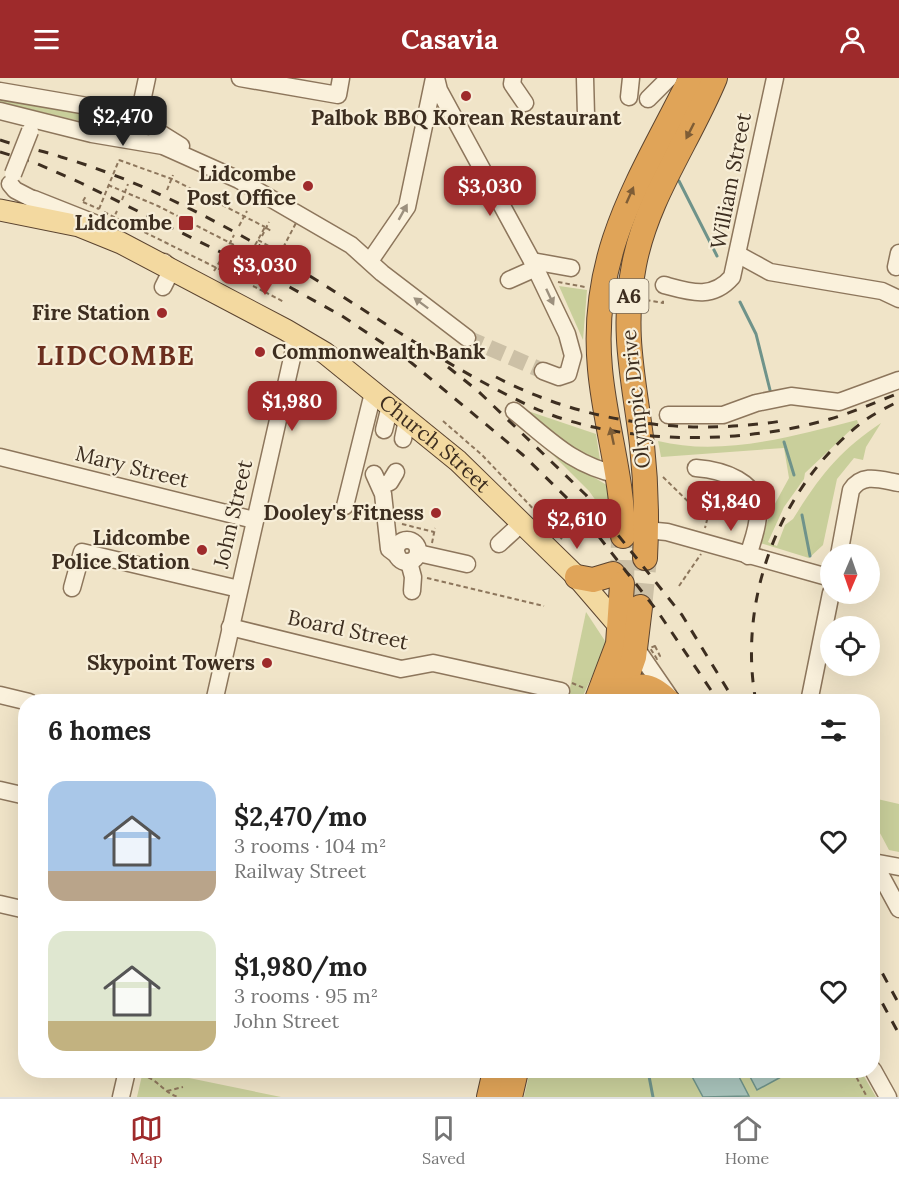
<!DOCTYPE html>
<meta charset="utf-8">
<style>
body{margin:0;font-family:Lora,serif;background:#f6f6f6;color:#222;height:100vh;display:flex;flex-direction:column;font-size:22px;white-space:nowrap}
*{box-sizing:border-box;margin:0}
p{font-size:20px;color:#767676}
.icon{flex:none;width:33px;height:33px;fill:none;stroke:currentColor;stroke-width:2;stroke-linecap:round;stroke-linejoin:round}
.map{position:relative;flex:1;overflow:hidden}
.details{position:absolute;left:18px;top:616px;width:862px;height:384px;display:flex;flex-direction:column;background:#fff;border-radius:24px;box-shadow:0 6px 24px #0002}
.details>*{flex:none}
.needle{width:39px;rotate:182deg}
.tools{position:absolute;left:820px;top:466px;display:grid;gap:12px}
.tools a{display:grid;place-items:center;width:60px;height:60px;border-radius:50%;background:#fff;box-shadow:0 6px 24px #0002;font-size:30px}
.price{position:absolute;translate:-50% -51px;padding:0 14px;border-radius:12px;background:#9e2a2b;color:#fff;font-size:20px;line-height:39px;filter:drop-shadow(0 2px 3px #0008)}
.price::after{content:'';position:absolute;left:50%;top:36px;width:18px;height:14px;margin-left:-9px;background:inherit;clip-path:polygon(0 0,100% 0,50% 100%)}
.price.on{background:#222;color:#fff}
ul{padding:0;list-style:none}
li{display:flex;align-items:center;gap:18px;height:150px;padding:0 30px}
li span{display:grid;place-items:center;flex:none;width:168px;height:120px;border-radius:18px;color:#555}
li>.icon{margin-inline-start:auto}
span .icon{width:72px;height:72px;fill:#fffc;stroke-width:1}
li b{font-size:26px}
h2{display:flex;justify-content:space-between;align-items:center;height:72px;padding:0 30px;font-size:26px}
header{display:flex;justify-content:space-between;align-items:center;height:78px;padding:0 30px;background:#9e2a2b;color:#fff;font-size:27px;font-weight:800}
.tabs{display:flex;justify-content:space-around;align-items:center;height:84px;border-top:2px solid #e0e0e0;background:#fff;font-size:16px;color:#767676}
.tabs a{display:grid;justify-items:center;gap:3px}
.tabs .on{color:#9e2a2b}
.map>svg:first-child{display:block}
</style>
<header><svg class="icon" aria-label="menu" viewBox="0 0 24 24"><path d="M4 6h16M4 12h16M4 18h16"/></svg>Casavia<svg class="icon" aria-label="person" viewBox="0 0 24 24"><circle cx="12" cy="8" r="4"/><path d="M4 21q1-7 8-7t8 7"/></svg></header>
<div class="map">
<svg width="899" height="1019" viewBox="0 0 899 1019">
<rect width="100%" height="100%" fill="#f0e4c8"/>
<g fill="#c9cf9b">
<polygon points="0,20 123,40 118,48 109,50 0,24"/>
<polygon points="559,208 587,212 583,262"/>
<polygon points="519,330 596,356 600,382 589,383"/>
<path d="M857,342L858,345L805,395L804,401L784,429L768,464L777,468L785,447L793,441C819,399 840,372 881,345L866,369L863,382L854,380L837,401L823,467L809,480L760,465L771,433L789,400L784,370L661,379L658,363C722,379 794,358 857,342Z"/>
<polygon points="547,371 610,409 614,448 589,413"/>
<polygon points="586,534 607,566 580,624 567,624"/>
<polygon points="873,720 899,726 899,774 889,772 873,742"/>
<polygon points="143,993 155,993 281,1019 137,1019"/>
<polygon points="530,993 861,993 876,1019 524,1019"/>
</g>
<g fill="#a9c4bc" stroke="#6f938a" stroke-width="1.5">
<polygon points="689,993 736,993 749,1018 703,1019"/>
<polygon points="747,993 792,993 757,1012"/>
</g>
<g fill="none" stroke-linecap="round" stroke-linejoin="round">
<g stroke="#6f938a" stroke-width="3">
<polyline points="679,103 717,178"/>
<polyline points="740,224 756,256 771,316"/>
<polyline points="784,364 794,397"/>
<polyline points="802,437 810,478"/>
<polyline points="648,993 653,1019"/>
</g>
<polyline stroke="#ccc0a6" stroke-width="16" stroke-dasharray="16 8" stroke-linecap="butt" points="467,260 543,293"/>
<g stroke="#ccc0a6" stroke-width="24" stroke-dasharray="24 12" stroke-linecap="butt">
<polyline points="622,506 623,458"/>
<polyline points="640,529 645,480"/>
</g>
<g stroke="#8d765c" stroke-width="19">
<g id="minor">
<polyline points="240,0 338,17 341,0"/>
<polyline points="436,0 439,12 532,183 567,256 573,278 568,296 559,299 543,293"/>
<polyline points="513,0 512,6 525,25"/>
<polyline points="585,0 586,37"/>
<polyline points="0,13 128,35 181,68"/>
<polyline points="629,19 631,0"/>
<polyline points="648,21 669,0"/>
<polyline points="0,33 92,56 163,68 239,102 351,167 382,195 467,260"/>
<polyline points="141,49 141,28 147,0"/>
<polyline points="10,106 15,112 42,126"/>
<polyline points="34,121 97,146"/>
<polyline points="739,177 770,194 882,213 899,221"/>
<polyline points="370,183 407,129 434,0"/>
<polyline points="532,183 571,190"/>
<polyline points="896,189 899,175"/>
<polyline points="509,202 536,190"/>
<path d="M664,207C690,214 712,222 732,199L775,0"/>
<polyline points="163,209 172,191 164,184"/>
<path d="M514,333C550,362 572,387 619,397"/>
<polyline points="668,337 723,337 756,325 791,318 839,324 899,302"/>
<polyline points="384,352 390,328"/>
<polyline points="403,361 407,342"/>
<polyline points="0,379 254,442"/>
<path d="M696,390C722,392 760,403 758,436C758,450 752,464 748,478"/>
<polyline points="374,396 383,416 389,471 397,477"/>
<polyline points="381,408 390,404 396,394"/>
<polyline points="345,428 373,315"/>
<polyline points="646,452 667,454 831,500"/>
<circle cx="407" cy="473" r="11"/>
<polyline points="499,466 522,445"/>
<polyline points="418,475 467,486"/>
<path d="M839,477L851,412C863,394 881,402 899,405"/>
<polyline points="409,484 413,499 412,513"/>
<polyline points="72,510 82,474 239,511"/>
<polyline points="230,549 401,591 433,585 561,613"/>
<polyline points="636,570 669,618"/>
<polyline points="0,617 29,624"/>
<polyline points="214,624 297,258"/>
<polyline points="809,624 831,515"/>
<polyline points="0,712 26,718"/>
<polyline points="873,783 899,831"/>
<polyline points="873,784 899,789"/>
<polyline points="0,826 26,832"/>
<polyline points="873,992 888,1019"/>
<polyline points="121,1019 127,993"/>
</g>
</g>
<g stroke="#5b4430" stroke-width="23">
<g id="major">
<path id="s1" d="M0,132L79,148L121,165L286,252L325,275L458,383L577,499L620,549"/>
</g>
</g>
<g stroke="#5b4430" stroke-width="26">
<g id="highway">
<path d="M623,458C623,401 605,347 600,291C589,173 642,99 691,0"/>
<path d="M645,480C647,442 646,404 642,367C634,301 621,254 634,187C647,119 689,63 715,0"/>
<polyline points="577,499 593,502 613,496"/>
<polyline points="596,624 618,566 622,506"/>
<polyline points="618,624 634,579 640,529"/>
<path d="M620,624C638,602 650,605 669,624"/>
<polyline points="489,1019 495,993"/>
<polyline points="510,1019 516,993"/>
</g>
</g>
<g stroke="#8d765c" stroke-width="2" stroke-dasharray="4.5 3" stroke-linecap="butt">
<polyline points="119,82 172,101 265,149"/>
<polyline points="108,107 158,128 246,173"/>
<polyline points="167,112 173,97"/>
<polyline points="122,122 128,106"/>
<polyline points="83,123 86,118"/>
<polyline points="83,124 99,131"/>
<polyline points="104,134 233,198"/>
<polyline points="112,143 117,133"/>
<polyline points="239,148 247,133"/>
<polyline points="262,158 269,144"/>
<polyline points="258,162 281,175"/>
<polyline points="226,173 234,157"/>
<polyline points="248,184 256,169"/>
<polyline points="214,193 220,183"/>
<polyline points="237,204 242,195"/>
<polyline points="558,204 585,209"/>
<polyline points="253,208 261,212"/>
<polyline points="265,214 284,224"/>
<polyline points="646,222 663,225 663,220"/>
<polyline points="443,343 482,377 562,461"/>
<polyline points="663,399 707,442 705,450"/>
<polyline points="402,446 434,454"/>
<polyline points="432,465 435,450"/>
<polyline points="427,500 544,528"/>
<polyline points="679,508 701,476"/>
<polygon points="655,568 660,578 657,581 650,570"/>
<polyline points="572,605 584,610"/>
<polyline points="853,993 867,1019"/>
<path d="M141,997C159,1001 164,1016 179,1019"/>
<polyline points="167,1013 183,1009"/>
</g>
<use href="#minor" stroke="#faf1dc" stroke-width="16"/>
<use href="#major" stroke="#f3d9a0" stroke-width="21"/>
<use href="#highway" stroke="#e0a458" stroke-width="24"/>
<g stroke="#3d2e20" stroke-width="3" stroke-dasharray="10 10" stroke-linecap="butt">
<path d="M0,62C20,69 41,72 61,79C126,98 190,129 249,162C344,215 433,283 532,329C618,368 741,367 830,341C854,334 876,324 899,315"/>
<polyline points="0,74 33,84 81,105 275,201 342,238 408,282 523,377 574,427 658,534 719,624"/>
<polyline points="448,289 478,313 586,417 682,537 735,624"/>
<path d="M496,299C584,345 684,358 782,343"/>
<path d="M756,624C737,523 779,410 860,346C871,337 886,330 899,323"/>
<polyline points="873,878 899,926"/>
<polyline points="873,908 899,956"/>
</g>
<g stroke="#8d765c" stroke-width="19" stroke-linecap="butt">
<polyline id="minor-bridge" points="13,96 30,53"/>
</g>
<g stroke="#8d765c" stroke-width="2" stroke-dasharray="4.5 3" stroke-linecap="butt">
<polyline points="99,131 119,82"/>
<polyline points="246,173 257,179"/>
<polyline points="233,198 244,203"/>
<polyline points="237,200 265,149 271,153"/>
<polyline points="265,214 261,212 297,143"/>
</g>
<use href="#minor-bridge" stroke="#faf1dc" stroke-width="16"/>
</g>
<defs><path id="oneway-solid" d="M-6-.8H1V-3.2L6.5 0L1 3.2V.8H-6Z" transform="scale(1.5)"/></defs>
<g fill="#7e5d36">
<use href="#oneway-solid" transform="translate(690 53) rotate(117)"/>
<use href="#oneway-solid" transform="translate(630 117) rotate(-66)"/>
<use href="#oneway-solid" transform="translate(612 358) rotate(-102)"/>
</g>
<g fill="#9c907e">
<use href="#oneway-solid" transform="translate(403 134) rotate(-61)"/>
<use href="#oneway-solid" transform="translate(550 219) rotate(65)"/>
<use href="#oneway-solid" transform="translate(421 225) rotate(-143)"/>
</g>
<g fill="#9e2a2b" stroke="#f7eed8" stroke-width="2">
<circle cx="466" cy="18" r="6"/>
<circle cx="308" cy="108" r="6"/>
<rect x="178" y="137" width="16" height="16" rx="3"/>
<circle cx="162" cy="235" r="6"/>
<circle cx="260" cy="274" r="6"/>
<circle cx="436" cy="435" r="6"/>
<circle cx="202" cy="472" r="6"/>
<circle cx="267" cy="585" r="6"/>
</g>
<g text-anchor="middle" stroke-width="4.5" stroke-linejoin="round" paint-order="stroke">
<rect fill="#f7eed8" stroke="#756857" stroke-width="1.5" x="609.5" y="201" width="39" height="34" rx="4.5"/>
<g font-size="20" font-weight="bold" fill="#3d2e20">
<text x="629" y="225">A6</text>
</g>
<g font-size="21" font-weight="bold" fill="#3d2e20" stroke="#f7eed8" text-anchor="end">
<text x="466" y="47" text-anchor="middle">Palbok BBQ Korean Restaurant</text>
<text x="296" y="103">Lidcombe<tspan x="296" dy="24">Post Office</tspan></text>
<text x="172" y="152">Lidcombe</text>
<text x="150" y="242">Fire Station</text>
<text x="272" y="281" text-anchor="start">Commonwealth Bank</text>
<text x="424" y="442">Dooley's Fitness</text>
<text x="190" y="467">Lidcombe<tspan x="190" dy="24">Police Station</tspan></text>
<text x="255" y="592">Skypoint Towers</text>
</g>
<g font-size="21" fill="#3d2e20" stroke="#f7eed8">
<text transform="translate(731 103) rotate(-79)" y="7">William Street</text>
<text transform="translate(636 321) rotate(-96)" y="7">Olympic Drive</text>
<text dy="7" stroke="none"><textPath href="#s1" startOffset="500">Church Street</textPath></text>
<text transform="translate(132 389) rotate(14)" y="7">Mary Street</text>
<text transform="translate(233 436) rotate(-77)" y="7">John Street</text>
<text transform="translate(348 552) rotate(12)" y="7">Board Street</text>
</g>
<g font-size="27" font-weight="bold" letter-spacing="1.5" fill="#6b2e1e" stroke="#f7eed8">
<text x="116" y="287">LIDCOMBE</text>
</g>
</g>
</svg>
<div class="tools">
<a><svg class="needle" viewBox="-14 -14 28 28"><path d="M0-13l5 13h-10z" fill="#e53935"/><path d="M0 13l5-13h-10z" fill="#767676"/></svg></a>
<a><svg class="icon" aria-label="locate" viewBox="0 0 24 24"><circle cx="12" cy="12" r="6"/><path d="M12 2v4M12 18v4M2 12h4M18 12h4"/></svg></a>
</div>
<b class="price on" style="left:123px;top:69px">$2,470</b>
<b class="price" style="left:490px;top:139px">$3,030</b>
<b class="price" style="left:265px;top:218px">$3,030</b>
<b class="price" style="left:292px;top:354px">$1,980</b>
<b class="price" style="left:731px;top:454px">$1,840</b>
<b class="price" style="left:577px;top:472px">$2,610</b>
<section class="details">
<h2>6 homes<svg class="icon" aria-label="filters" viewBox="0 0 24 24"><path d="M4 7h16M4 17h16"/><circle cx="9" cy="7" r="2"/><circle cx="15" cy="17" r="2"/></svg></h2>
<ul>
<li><span style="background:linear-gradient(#a9c7e8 75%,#b9a48a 0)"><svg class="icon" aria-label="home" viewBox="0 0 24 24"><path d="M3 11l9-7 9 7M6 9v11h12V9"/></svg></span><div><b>$2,470/mo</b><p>3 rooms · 104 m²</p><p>Railway Street</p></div><svg class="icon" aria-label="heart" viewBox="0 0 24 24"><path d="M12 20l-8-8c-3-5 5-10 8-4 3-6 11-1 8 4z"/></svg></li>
<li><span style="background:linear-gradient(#dfe7d0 75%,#c2b280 0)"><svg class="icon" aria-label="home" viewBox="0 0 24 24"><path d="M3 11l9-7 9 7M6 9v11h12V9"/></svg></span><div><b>$1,980/mo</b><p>3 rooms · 95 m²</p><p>John Street</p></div><svg class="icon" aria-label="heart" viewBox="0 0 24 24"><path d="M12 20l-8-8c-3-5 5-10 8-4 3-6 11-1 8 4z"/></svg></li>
</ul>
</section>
</div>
<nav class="tabs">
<a class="on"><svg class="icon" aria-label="map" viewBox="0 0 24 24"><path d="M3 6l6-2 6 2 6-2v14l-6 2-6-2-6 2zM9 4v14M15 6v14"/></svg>Map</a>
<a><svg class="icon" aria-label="saved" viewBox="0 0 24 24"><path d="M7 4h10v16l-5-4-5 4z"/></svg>Saved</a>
<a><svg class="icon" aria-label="home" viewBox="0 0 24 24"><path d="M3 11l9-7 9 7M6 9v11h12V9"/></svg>Home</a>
</nav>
